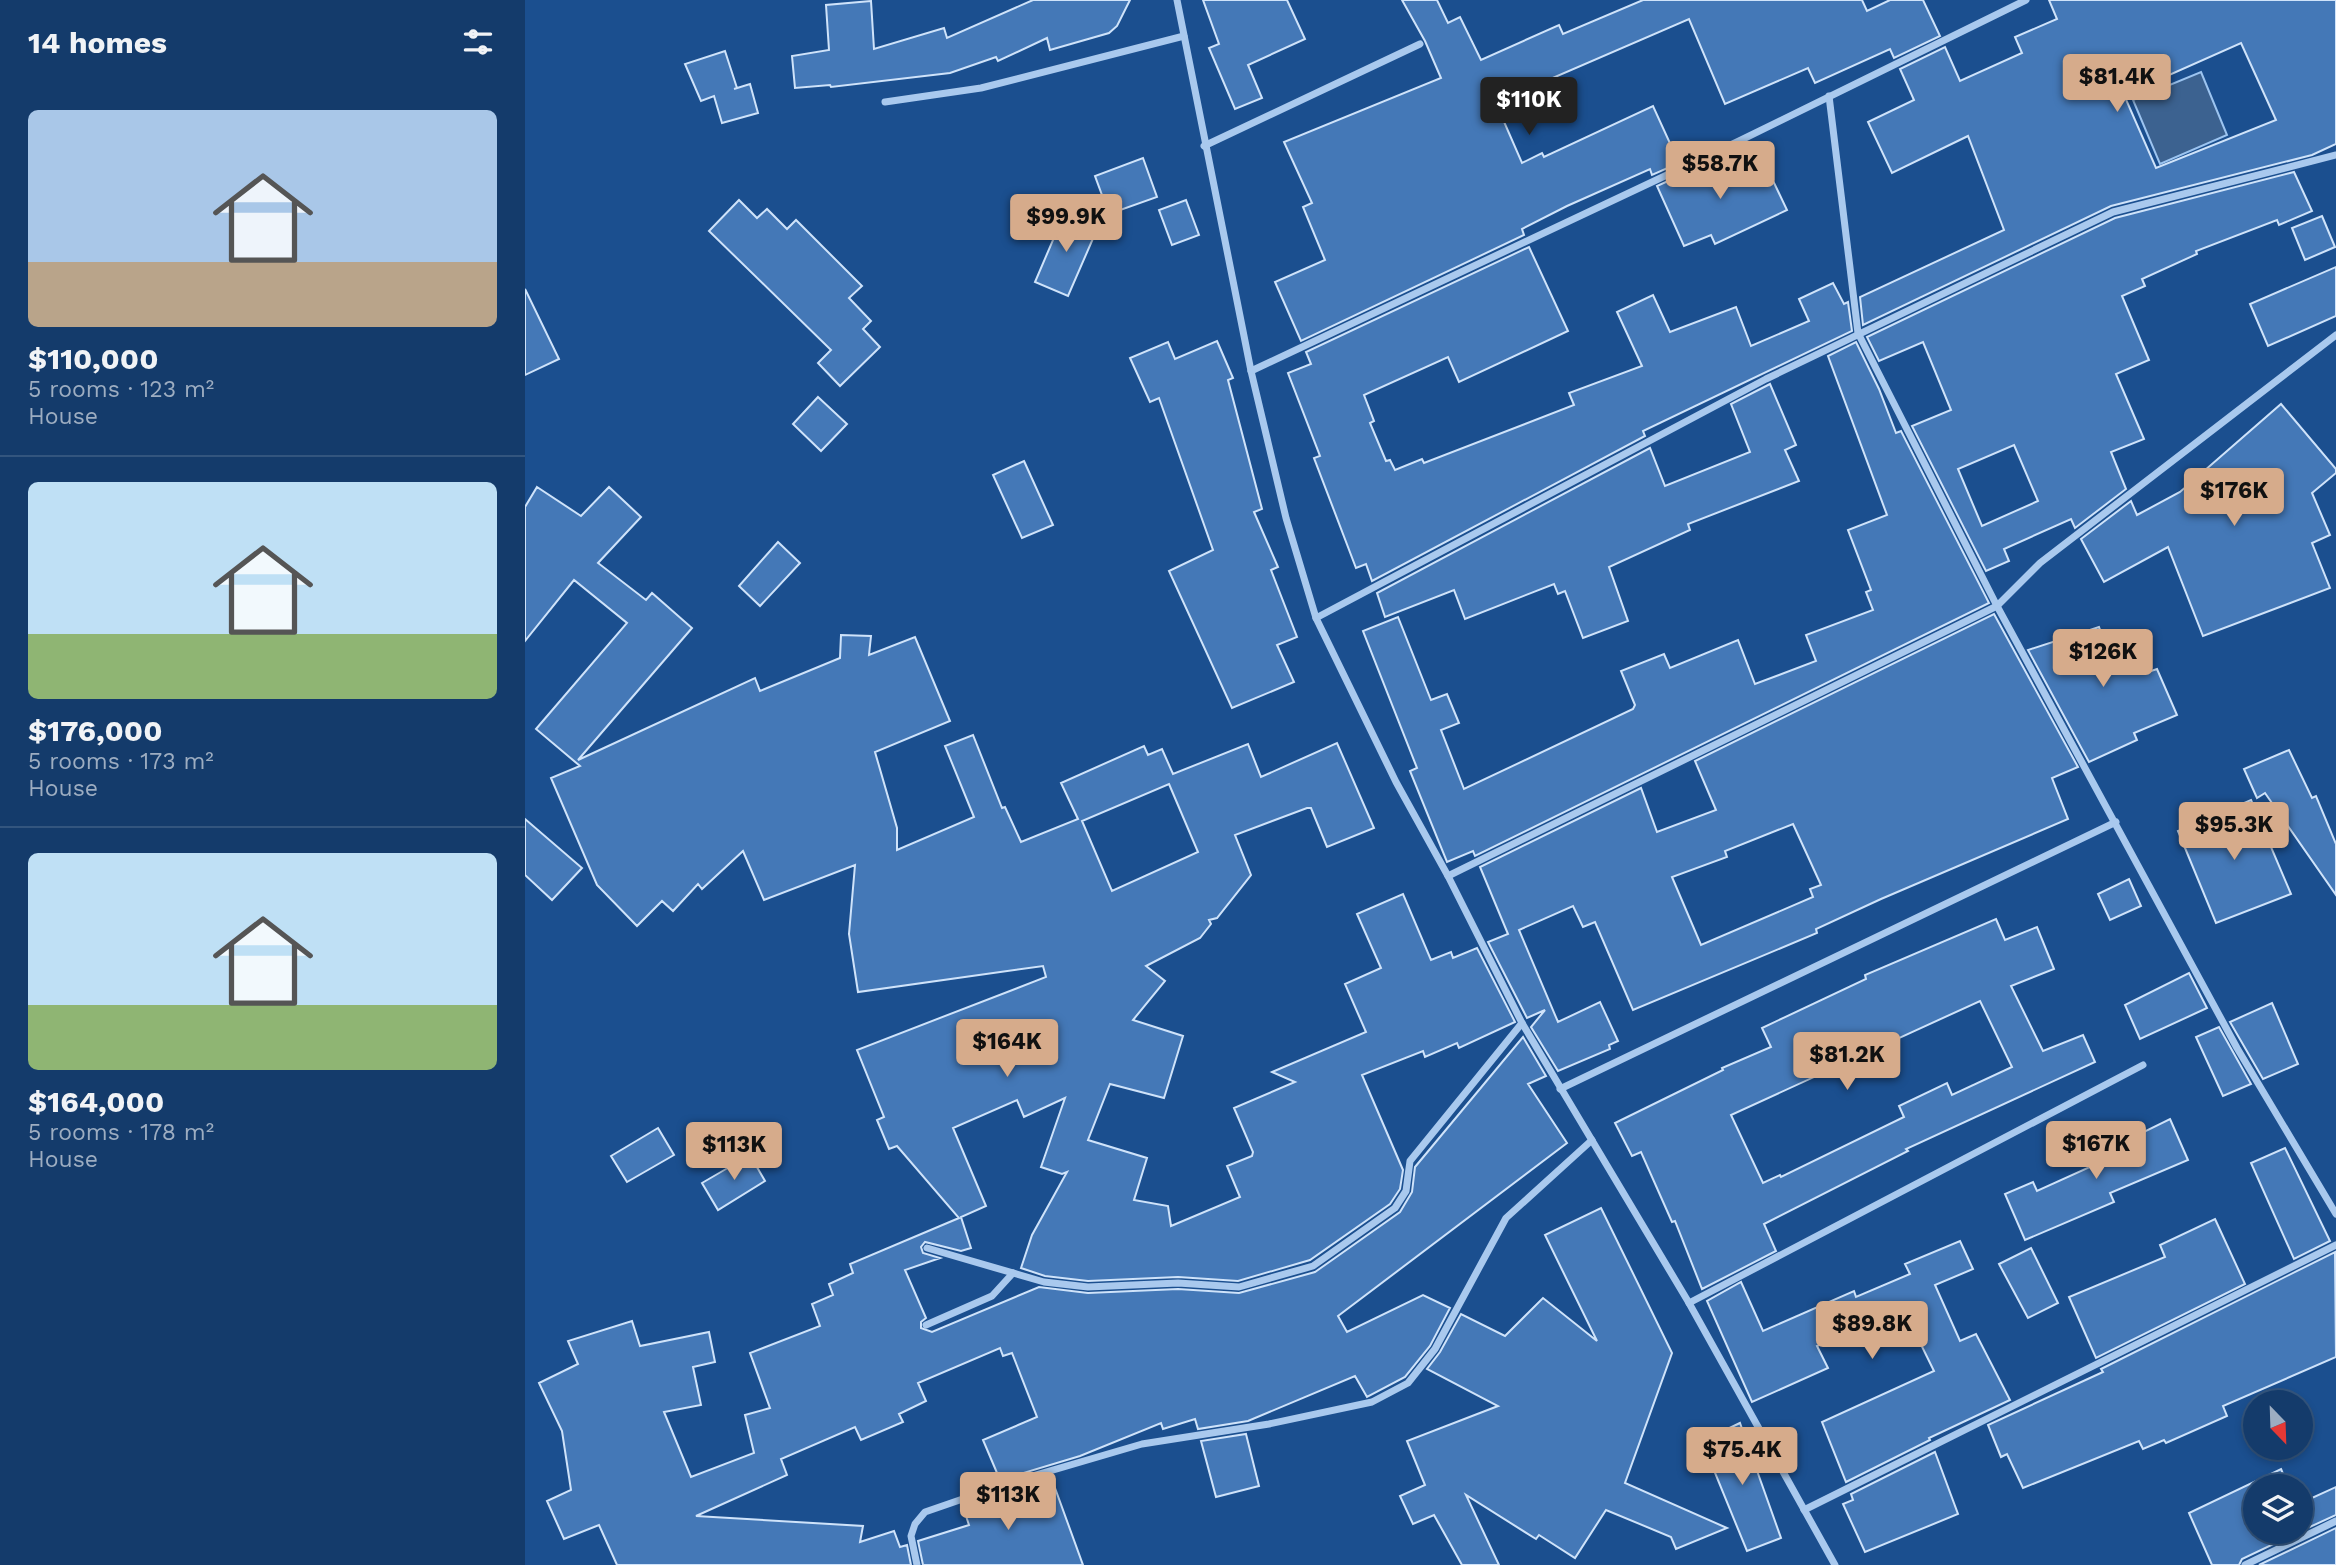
<!DOCTYPE html>
<meta charset="utf-8">
<style>
body{margin:0;font-family:"Work Sans",sans-serif;background:#214673;color:#f1f3f6;height:100vh;display:flex;flex-direction:column;font-size:26px;white-space:nowrap}
*{box-sizing:border-box;margin:0}
p{font-size:23px;color:#9dadc1}
.icon{flex:none;width:38px;height:38px;fill:none;stroke:currentColor;stroke-width:2;stroke-linecap:round;stroke-linejoin:round}
.map{position:relative;flex:1;overflow:hidden}
.drawer{display:flex;flex-direction:column;background:#143b6b;width:525px}
.drawer>*{flex:none}
.needle{width:46px;rotate:157deg}
.fabs{position:absolute;left:1718px;top:1390px;display:grid;gap:14px}
.fabs a{display:grid;place-items:center;width:70px;height:70px;border-radius:50%;background:#143b6b;box-shadow:0 4px 10px #0003,0 0 0 2px #33557e;font-size:35px}
.price{position:absolute;translate:-50% -60px;padding:0 16px;border-radius:7px;background:#d6ab8b;color:#111;font-size:23px;line-height:46px;filter:drop-shadow(0 2px 4px #0008)}
.price::after{content:'';position:absolute;left:50%;top:42px;width:21px;height:16px;margin-left:-10px;background:inherit;clip-path:polygon(0 0,100% 0,50% 100%)}
.price.selected{background:#222;color:#fff}
ul{padding:0;list-style:none}
li{display:grid;align-content:center;gap:14px;height:371px;padding:0 28px}
li+li{border-top:2px solid #33557e}
li span{display:grid;place-items:center;height:217px;border-radius:10px;color:#555}
li>.icon{margin-inline-start:auto}
span .icon{width:126px;height:126px;fill:#fffc;stroke-width:1}
li b{font-size:30px}
h2{display:flex;justify-content:space-between;align-items:center;height:84px;padding:0 28px;font-size:30px}
main{display:flex;flex:1;min-height:0}
.map>svg:first-child{display:block}
</style>
<main>
<section class="drawer">
<h2>14 homes<svg class="icon" aria-label="filters" viewBox="0 0 24 24"><path d="M4 7h16M4 17h16"/><circle cx="9" cy="7" r="2"/><circle cx="15" cy="17" r="2"/></svg></h2>
<ul>
<li><span style="background:linear-gradient(#a9c7e8 70%,#b9a48a 0)"><svg class="icon" aria-label="home" viewBox="0 0 24 24"><path d="M3 11l9-7 9 7M6 9v11h12V9"/></svg></span><div><b>$110,000</b><p>5 rooms · 123 m²</p><p>House</p></div></li>
<li><span style="background:linear-gradient(#bfe0f5 70%,#8fb573 0)"><svg class="icon" aria-label="home" viewBox="0 0 24 24"><path d="M3 11l9-7 9 7M6 9v11h12V9"/></svg></span><div><b>$176,000</b><p>5 rooms · 173 m²</p><p>House</p></div></li>
<li><span style="background:linear-gradient(#bfe0f5 70%,#8fb573 0)"><svg class="icon" aria-label="home" viewBox="0 0 24 24"><path d="M3 11l9-7 9 7M6 9v11h12V9"/></svg></span><div><b>$164,000</b><p>5 rooms · 178 m²</p><p>House</p></div></li>
</ul>
</section>
<div class="map">
<svg width="1811" height="1565" viewBox="0 0 1811 1565">
<rect width="100%" height="100%" fill="#1b4f8f"/>
<polygon fill="#3c6290" stroke="#9cc4f0" stroke-width="2" points="1676,72 1702,135 1635,164 1608,100"/>
<g fill="#4478b7" stroke="#cfe3fa" stroke-width="2" fill-rule="evenodd">
<polygon points="508,0 605,0 592,26 584,33 525,50 522,38 473,61 471,57 425,73 306,87 305,85 270,88 267,56 304,50 301,5 346,1 349,49 419,28 422,38"/>
<polygon points="678,0 762,0 780,39 723,65 737,98 710,109 684,48 694,44"/>
<polygon points="877,0 912,0 923,23 935,17 956,60 1034,25 1038,34 1118,0 1337,0 1342,11 1365,0 1398,0 1415,36 1369,58 1365,49 1290,83 1283,68 1200,104 1164,19 986,96 988,101 973,108 997,163 1017,153 1019,157 1128,106 1154,163 1127,175 1125,169 1042,206 997,229 999,235 776,341 750,282 800,260 778,207 787,203 759,142 916,78 900,41"/>
<path d="M1524,0H1811V144L1787,155L1586,206L1338,325L1335,297L1479,230L1443,136L1367,173L1343,122L1389,100L1375,69L1420,47L1435,81L1497,53L1490,37L1532,19ZM1716,43L1751,120L1631,168L1599,95Z"/>
<polygon points="200,51 212,88 209,89 225,84 233,113 197,123 189,96 176,101 160,64"/>
<polygon points="1200,155 1212,180 1241,166 1262,210 1190,244 1186,235 1159,246 1132,186"/>
<polygon points="618,158 632,197 584,214 570,176"/>
<path d="M1769,172L1787,211L1754,225L1752,220L1671,251L1672,254L1617,279L1620,286L1597,296L1624,360L1591,374L1619,439L1586,452L1601,489L1550,528L1546,519L1479,549L1484,561L1461,571L1387,426L1426,410L1398,342L1354,361L1342,337L1590,218ZM1489,445L1513,501L1457,526L1433,469Z"/>
<polygon points="214,200 232,218 242,209 262,229 271,220 337,286 324,298 346,321 338,329 355,347 315,386 293,363 306,350 184,231"/>
<polygon points="661,200 674,235 647,245 634,210"/>
<polygon points="540,212 573,227 543,296 510,282"/>
<polygon points="1797,216 1810,247 1780,260 1767,228"/>
<polygon points="1004,247 1043,331 934,382 923,357 839,395 849,421 845,423 861,461 865,460 870,470 897,459 899,463 1049,405 1044,393 1117,366 1092,312 1128,295 1145,332 1211,307 1226,346 1284,321 1274,299 1308,283 1319,304 1323,302 1327,331 1118,431 1120,436 847,581 841,564 831,568 789,458 795,456 763,373 786,364 781,352"/>
<polygon points="1811,267 1811,316 1743,346 1725,304"/>
<polygon points="0,289 34,359 0,375"/>
<polygon points="692,341 708,378 703,380 737,509 729,512 753,567 746,570 772,637 752,645 769,682 707,708 644,571 688,550 634,398 625,402 605,358 643,342 650,359"/>
<polygon points="1331,342 1354,389 1371,433 1376,431 1464,603 950,856 948,851 922,862 885,771 892,768 838,631 873,617 906,700 922,694 934,723 916,730 939,789 1108,709 1110,705 1096,671 1139,654 1145,668 1213,640 1230,684 1291,661 1281,635 1348,610 1341,592 1346,590 1323,530 1362,515 1303,356"/>
<polygon points="1245,384 1271,445 1260,450 1274,481 1163,524 1165,530 1084,567 1103,621 1058,638 1040,591 1033,594 1029,584 940,619 929,590 860,617 852,593 1125,448 1140,486 1225,452 1206,404"/>
<polygon points="293,397 322,424 296,451 268,424"/>
<polygon points="1756,404 1811,469 1811,473 1787,493 1805,535 1787,543 1805,588 1678,636 1643,547 1579,582 1556,539 1606,501 1612,515 1655,492"/>
<polygon points="499,461 528,525 497,538 468,475"/>
<path d="M12,487L56,516L84,487L116,517L73,563L121,600L127,593L167,628L53,760L230,678L235,691L315,658L316,635L346,636L344,655L390,637L425,721L350,752L372,828V850L449,817L420,746L448,735L477,808L480,807L496,842L553,819L536,783L619,746L623,755L637,749L648,774L723,744L736,777L812,743L849,828L802,847L786,808H782L710,835L726,875L692,918L684,920L686,924L675,938L621,966L640,981L608,1020L658,1036L639,1098L585,1084L563,1140L622,1158L609,1200L643,1206L646,1226L715,1197L702,1166L727,1156L728,1152L709,1108L770,1082L747,1072L841,1032L820,984L856,968L832,914L878,894L906,960L926,952L928,958L952,948L990,1022L934,1048L932,1043L900,1057L898,1051L837,1075L878,1170L875,1189L865,1204L785,1260L713,1281L653,1277L563,1281L520,1276L496,1268L507,1235L542,1172L537,1174L516,1167L540,1098L499,1117L492,1100L428,1128L461,1206L436,1217L446,1248L436,1251L400,1242L396,1247L398,1253L415,1258L380,1270L401,1318L396,1322V1328L407,1332L514,1287L563,1293L653,1289L714,1293L790,1272L875,1212L887,1192L890,1167L998,1037L1021,1076L1003,1084L1042,1143L813,1316L822,1332L898,1295L925,1308L905,1346L880,1377L842,1397L830,1376L723,1421L673,1429L670,1419L638,1429L636,1423L555,1456L475,1480L458,1440L512,1417L487,1353L478,1356L475,1348L393,1383L401,1401L374,1414L378,1422L336,1440L330,1427L256,1459L262,1475L171,1516L338,1526L335,1542L369,1531L375,1547L382,1545L386,1565H92L74,1525L39,1539L22,1501L46,1490L37,1431L14,1383L53,1364L43,1341L107,1321L115,1346L184,1332L190,1362L168,1367L176,1405L139,1412L166,1477L229,1453L220,1415L245,1408L225,1353L295,1326L287,1304L308,1295L304,1284L328,1273L325,1264L434,1218L372,1146L364,1149L352,1120L359,1117L332,1050L521,977L518,966L333,992L324,934L330,865L239,900L218,851L177,889L173,884L148,911L137,901L112,926L72,885L26,778L55,766L11,729L102,623L49,580L0,641V507ZM644,784L673,852L587,891L557,821Z"/>
<polygon points="253,542 275,563 235,606 214,586"/>
<path d="M1469,614L1553,767L1527,778L1543,819L1356,899L1291,929L1292,933L1108,1010L1070,922L1058,927L1048,906L994,930L1033,1022L1075,1002L1093,1041L1084,1045L1085,1049L1033,1071L1006,1027L1020,1010L1002,1018L963,942L983,934L955,867L1116,788L1132,832L1191,810L1170,761ZM1268,824L1296,885L1285,889L1288,897L1176,945L1147,877L1202,857L1200,851Z"/>
<polygon points="1574,627 1580,643 1608,632 1623,672 1632,669 1652,715 1609,733 1612,740 1564,762 1503,650"/>
<polygon points="1764,750 1787,798 1791,796 1811,844 1811,895 1740,793 1732,798 1719,769"/>
<polygon points="1726,800 1766,894 1691,923 1653,831"/>
<polygon points="0,819 57,868 27,900 0,875"/>
<polygon points="1604,879 1616,906 1585,920 1573,894"/>
<path d="M1471,919L1480,940L1512,927L1529,969L1486,986L1518,1051L1558,1035L1570,1062L1381,1149L1383,1151L1239,1224L1251,1251L1177,1289L1150,1221L1147,1222L1116,1152L1107,1156L1090,1123L1198,1070L1197,1068L1246,1047L1237,1028L1341,979L1340,975ZM1455,1001L1487,1067L1427,1095L1422,1083L1374,1106L1379,1117L1256,1177L1255,1175L1238,1183L1206,1115Z"/>
<polygon points="1664,973 1682,1008 1615,1039 1600,1005"/>
<polygon points="1747,1003 1773,1064 1738,1079 1705,1022"/>
<polygon points="1694,1027 1726,1084 1698,1096 1671,1037"/>
<polygon points="1645,1119 1663,1160 1585,1193 1589,1202 1500,1240 1480,1194 1508,1182 1512,1191 1587,1157 1584,1149"/>
<polygon points="133,1128 149,1155 102,1182 86,1156"/>
<polygon points="1760,1148 1805,1241 1769,1259 1726,1163"/>
<polygon points="225,1155 240,1181 193,1210 177,1183"/>
<polygon points="1076,1208 1147,1353 1100,1483 1202,1528 1151,1549 1146,1537 1081,1510 1050,1558 1014,1535 1011,1539 941,1495 974,1565 937,1565 909,1515 888,1524 875,1496 900,1485 882,1441 973,1406 902,1369 915,1352 936,1314 980,1336 1018,1298 1072,1341 1020,1235"/>
<polygon points="1690,1219 1720,1284 1571,1358 1544,1297 1640,1257 1635,1245"/>
<polygon points="1435,1241 1448,1269 1410,1285 1435,1341 1451,1334 1485,1400 1404,1438 1405,1440 1321,1482 1297,1422 1409,1371 1381,1314 1349,1329 1346,1323 1292,1346 1303,1368 1227,1402 1182,1301 1216,1282 1238,1331 1329,1291 1331,1297 1385,1274 1380,1264"/>
<polygon points="1506,1248 1533,1303 1503,1318 1474,1264"/>
<polygon points="1810,1252 1811,1357 1698,1406 1702,1416 1641,1443 1639,1440 1618,1449 1614,1441 1498,1488 1482,1454 1476,1457 1463,1425 1578,1372 1576,1369"/>
<polygon points="1215,1423 1256,1538 1222,1551 1177,1441"/>
<polygon points="721,1434 734,1486 691,1497 676,1441"/>
<polygon points="1410,1452 1433,1514 1340,1552 1318,1504 1328,1500 1326,1494"/>
<polygon points="1756,1469 1763,1486 1731,1486 1731,1531 1776,1531 1717,1559 1714,1565 1687,1565 1664,1513"/>
<polygon points="526,1477 558,1565 398,1565 393,1541 444,1525 438,1507"/>
<polygon points="1811,1487 1811,1515 1776,1531 1776,1503"/>
<polygon points="1811,1528 1811,1565 1734,1565"/>
</g>
<g fill="none" stroke-linecap="round" stroke-linejoin="round">
<g stroke="#a9c9ee" stroke-width="7">
<polyline points="652,0 726,371 761,518 791,618 871,782 923,876 997,1023 1164,1303 1310,1565"/>
<polyline points="1304,96 1333,333 1472,606 1712,1048 1811,1214"/>
<polyline points="360,102 456,88 659,36"/>
<polyline points="679,146 895,44"/>
<polyline points="726,371 1214,141 1501,0"/>
<polyline points="791,618 1241,379 1588,212 1811,155"/>
<polyline points="923,876 1472,606 1515,563 1811,335"/>
<polyline points="1035,1089 1591,822"/>
<polyline points="402,1248 519,1282 563,1287 653,1283 714,1287 788,1266 870,1208 881,1191 885,1161 997,1023"/>
<polyline points="1164,1303 1618,1065"/>
<polyline points="401,1325 467,1296 488,1273"/>
<polyline points="1279,1510 1811,1245"/>
<polyline points="392,1565 386,1536 390,1524 400,1512 484,1483 617,1444 744,1424 847,1402 883,1383 910,1349 981,1218 1067,1140"/>
<polyline points="1720,1565 1811,1521"/>
</g>
</g>
</svg>
<div class="fabs">
<a><svg class="needle" viewBox="-14 -14 28 28"><path d="M0-13l5 13h-10z" fill="#e53935"/><path d="M0 13l5-13h-10z" fill="#9dadc1"/></svg></a>
<a><svg class="icon" aria-label="layers" viewBox="0 0 24 24"><path d="M12 4l9 5-9 5-9-5zM3 14l9 5 9-5"/></svg></a>
</div>
<b class="price" style="left:1592px;top:114px">$81.4K</b>
<b class="price selected" style="left:1004px;top:137px">$110K</b>
<b class="price" style="left:1195px;top:201px">$58.7K</b>
<b class="price" style="left:541px;top:254px">$99.9K</b>
<b class="price" style="left:1709px;top:528px">$176K</b>
<b class="price" style="left:1578px;top:689px">$126K</b>
<b class="price" style="left:1709px;top:862px">$95.3K</b>
<b class="price" style="left:482px;top:1079px">$164K</b>
<b class="price" style="left:1322px;top:1092px">$81.2K</b>
<b class="price" style="left:1571px;top:1181px">$167K</b>
<b class="price" style="left:209px;top:1182px">$113K</b>
<b class="price" style="left:1347px;top:1361px">$89.8K</b>
<b class="price" style="left:1217px;top:1487px">$75.4K</b>
<b class="price" style="left:483px;top:1532px">$113K</b>
</div>
</main>
